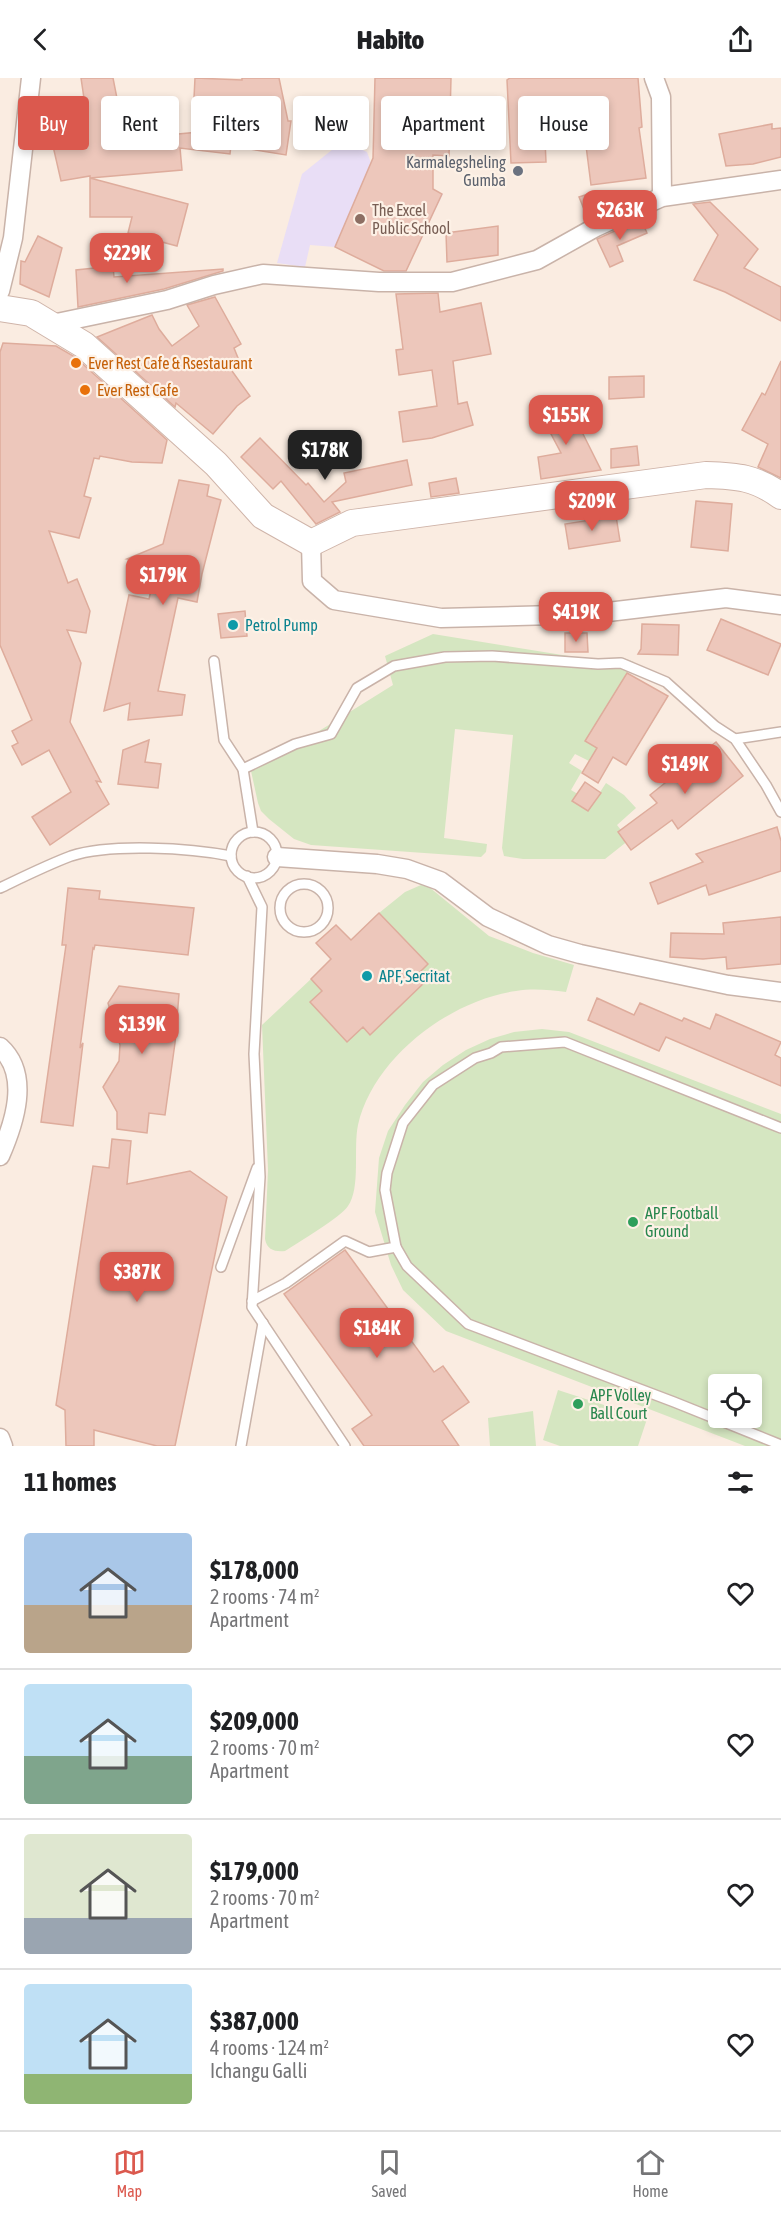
<!DOCTYPE html>
<meta charset="utf-8">
<style>
body{margin:0;font-family:"Asap Condensed",sans-serif;background:#f6f6f6;color:#202124;height:100vh;display:flex;flex-direction:column;font-size:22px;white-space:nowrap}
*{box-sizing:border-box;margin:0}
p{font-size:20px;color:#757577}
.icon{flex:none;width:33px;height:33px;fill:none;stroke:currentColor;stroke-width:2;stroke-linecap:round;stroke-linejoin:round}
.map{position:relative;height:1368px;overflow:hidden}
.sheet{display:flex;flex-direction:column;background:#fff;flex:1}
.sheet>*{flex:none}
.banner{position:absolute;left:18px;top:18px;width:746px;height:54px;display:flex;gap:12px}
.buttons{position:absolute;left:708px;top:1296px;display:grid;gap:12px}
.buttons a{display:grid;place-items:center;width:54px;height:54px;border-radius:6px;background:#fff;box-shadow:0 3px 9px #0003;font-size:30px}
.price{position:absolute;translate:-50% -51px;padding:0 14px;border-radius:12px;background:#db594e;color:#fff;font-size:20px;line-height:39px;filter:drop-shadow(0 2px 3px #0008)}
.price::after{content:'';position:absolute;left:50%;top:36px;width:18px;height:14px;margin-left:-9px;background:inherit;clip-path:polygon(0 0,100% 0,50% 100%)}
.price.current{background:#222;color:#fff}
ul{padding:0;list-style:none}
li{display:flex;align-items:center;gap:18px;height:150px;padding:0 24px}
li+li{border-top:2px solid #e0e0e0}
li span{display:grid;place-items:center;flex:none;width:168px;height:120px;border-radius:6px;color:#555}
li>.icon{margin-inline-start:auto}
span .icon{width:72px;height:72px;fill:#fffc;stroke-width:1}
li b{font-size:26px}
h2{display:flex;justify-content:space-between;align-items:center;height:72px;padding:0 24px;font-size:26px}
.chip{padding:0 21px;border-radius:6px;background:#fff;box-shadow:0 3px 9px #0003;font-size:21px;line-height:54px}
.chip.current{background:#db594e;color:#fff}
header{display:flex;justify-content:space-between;align-items:center;height:78px;padding:0 24px;background:#fff;font-size:27px;font-weight:800}
.tab-bar{display:flex;justify-content:space-around;align-items:center;height:84px;border-top:2px solid #e0e0e0;background:#fff;font-size:16px;color:#757577}
.tab-bar a{display:grid;justify-items:center;gap:3px}
.tab-bar .current{color:#db594e}
.map>svg:first-child{display:block}
</style>
<header><svg class="icon" aria-label="back" viewBox="0 0 24 24"><path d="M15 5l-7 7 7 7"/></svg>Habito<svg class="icon" aria-label="share" viewBox="0 0 24 24"><path d="M12 15V3M7 8l5-5 5 5M5 13v7h14v-7"/></svg></header>
<div class="map">
<svg width="781" height="1368" viewBox="0 0 781 1368">
<rect width="100%" height="100%" fill="#faece1"/>
<polygon fill="#e9def6" points="343,63 367,74 371,85 443,116 402,200 335,169 310,167 305,189 277,185 302,96"/>
<g fill="#d5e6c1" fill-rule="evenodd">
<polygon points="433,556 581,580 581,587 621,579 634,584 588,662 600,670 591,684 575,676 569,685 582,693 571,712 593,725 606,705 624,717 636,730 617,747 629,762 605,781 523,781 504,778 502,770 513,657 455,651 444,760 487,766 486,774 481,779 311,767 294,761 269,741 261,733 258,725 251,693 303,667 303,663 393,607 385,578"/>
<path d="M421,807L429,809L489,858L533,875L574,887L566,914C550,912 533,910 516,913C450,922 373,980 358,1047C353,1070 361,1110 348,1128C341,1139 299,1164 285,1173C275,1174 267,1172 265,1161L268,1092L262,947L311,901L322,913L310,924L347,963L363,949L370,956L426,903L419,895L428,886L379,835L405,814Z"/>
<path d="M542,951L569,954L781,1036V1368H745L446,1253L403,1212L391,1187L375,1134L379,1080L388,1053L405,1027L423,1004L443,987L466,972L490,961L514,954ZM718,1306H752V1340H718Z"/>
<polygon points="558,1312 647,1341 638,1368 560,1368 543,1362"/>
<polygon points="533,1333 536,1368 490,1368 488,1340"/>
</g>
<g fill="#edc7bb" stroke="#deac9c" stroke-width="1.5">
<polygon points="81,0 113,0 125,61 199,54 204,20 194,20 195,0 242,2 242,0 279,0 288,43 291,43 286,77 231,68 230,76 180,70 182,92 90,100 188,126 177,168 128,155 132,139 90,139 90,98 61,103 53,68 35,68 36,58 86,34"/>
<polygon points="375,0 451,0 449,78 433,77 433,111 442,116 406,193 384,193 335,169 373,80"/>
<polygon points="510,0 638,0 642,49 639,50 646,100 591,107 585,60 545,62 546,84 511,85 507,2"/>
<polygon points="772,46 772,51 781,50 781,79 753,86 726,88 719,56"/>
<polygon points="597,113 604,133 588,141 579,119"/>
<polygon points="710,124 758,171 744,190 781,209 781,243 725,214 694,202 718,157 693,126"/>
<polygon points="641,141 647,155 617,168 623,183 610,189 597,161"/>
<polygon points="498,148 498,177 447,184 446,155"/>
<polygon points="38,158 62,170 49,219 20,206 21,183 25,184"/>
<polygon points="113,188 114,199 223,191 223,193 164,211 78,229 76,192"/>
<polygon points="438,215 440,234 481,225 491,276 453,283 458,326 467,324 473,347 432,360 403,364 399,334 437,328 432,292 399,297 396,272 403,271 396,216"/>
<polygon points="215,219 241,266 234,270 238,280 227,286 250,318 237,328 213,356 176,325 175,329 97,259 152,237 159,251 172,268 199,248 187,227"/>
<polygon points="3,265 56,268 75,279 167,362 162,385 132,384 100,378 99,381 94,380 84,418 91,420 79,460 49,453 68,505 77,501 90,533 86,555 67,552 81,585 70,644 101,704 96,703 109,726 50,767 32,739 71,714 49,672 22,687 12,668 18,665 12,653 32,642 0,567 0,274"/>
<polygon points="781,283 781,400 758,389 768,366 742,352 762,315 765,317"/>
<polygon points="644,298 644,319 609,321 609,299"/>
<polygon points="567,324 601,392 541,401 538,379 561,375 541,337"/>
<polygon points="260,360 306,407 308,405 324,424 346,404 344,395 407,382 412,407 332,424 340,434 316,446 281,403 273,411 241,379"/>
<polygon points="637,368 639,387 611,390 611,371"/>
<polygon points="456,400 459,415 431,419 429,405"/>
<polygon points="179,402 209,407 207,418 221,422 202,496 197,524 178,520 158,613 185,617 182,637 128,642 130,625 104,633 129,517 149,521 157,486 127,481 163,466"/>
<polygon points="696,423 732,426 728,473 691,469"/>
<polygon points="616,438 620,463 569,471 565,446"/>
<polygon points="245,533 247,558 221,560 218,536"/>
<polygon points="721,541 781,566 768,597 707,572"/>
<polygon points="642,546 679,547 678,577 638,576 641,571"/>
<polygon points="565,555 587,555 588,574 565,574"/>
<polygon points="627,595 668,618 626,687 613,679 598,705 582,695 597,670 585,663"/>
<polygon points="149,662 145,684 161,686 158,710 118,706 123,672"/>
<polygon points="716,664 743,698 678,751 672,742 631,772 618,754 657,725 650,717"/>
<polygon points="585,704 601,715 588,733 572,723"/>
<polygon points="777,749 781,763 781,793 709,817 706,807 658,826 650,805 703,784 696,776"/>
<polygon points="68,810 100,813 99,821 194,830 188,877 95,867 94,871 93,870 80,970 83,965 73,1048 41,1044 66,867 62,867"/>
<polygon points="379,835 428,886 419,895 426,903 370,957 363,949 347,964 310,924 322,913 311,901 331,881 316,865 336,847 351,862"/>
<polygon points="781,839 781,886 727,891 726,879 703,881 670,879 671,855 724,856 723,845"/>
<polygon points="119,908 179,916 175,965 165,1037 149,1035 147,1055 117,1051 117,1034 103,1009 119,983 120,967 108,925"/>
<polygon points="597,920 634,937 640,925 682,943 684,940 710,951 716,936 781,964 775,977 781,980 781,1008 666,959 659,973 588,942"/>
<polygon points="112,1061 131,1063 127,1106 190,1093 227,1119 175,1368 157,1368 94,1352 94,1368 66,1368 65,1332 56,1327 93,1088 109,1090"/>
<polygon points="345,1172 434,1294 443,1288 469,1324 442,1343 459,1368 364,1368 352,1351 372,1337 284,1216"/>
</g>
<g fill="none" stroke-linecap="round" stroke-linejoin="round">
<g stroke="#c9b3a9" stroke-width="12">
<g id="lane">
<polyline points="214,583 224,662 243,691 253,754"/>
<polyline points="735,661 781,654"/>
<polyline points="243,691 295,666 331,656 357,610 394,588 445,579 492,578 598,586 621,585 666,604 715,648 735,661 766,707 781,734"/>
<circle cx="254" cy="777" r="23"/>
<polyline points="247,798 262,829 254,976 260,1099 252,1229 345,1368"/>
<circle cx="304" cy="830" r="24"/>
<path d="M0,810C23,799 47,787 71,778C111,765 190,770 231,778"/>
<polyline points="396,1169 407,1188 468,1246 674,1324 781,1367"/>
<polyline points="221,1189 257,1090"/>
<polyline points="252,1223 286,1205 345,1163 369,1174 396,1169 385,1112 387,1095 403,1045 433,1007 475,980 491,975 501,969 565,964 781,1050"/>
<polyline points="241,1368 263,1245"/>
</g>
</g>
<g stroke="#c9b3a9" stroke-width="21">
<g id="street">
<polyline points="654,0 661,19 662,119"/>
<polyline points="0,213 13,160 31,0"/>
<polyline points="52,246 167,222 214,207 263,196 379,204 452,204 537,182 596,149 662,119 781,102"/>
<polyline points="311,465 312,503 334,522 441,540 591,536 726,520 781,527"/>
<polyline points="277,779 377,786 407,791 440,803 488,839 548,867 580,876 728,907 781,914"/>
<path d="M0,969C31,997 14,1046 0,1078"/>
<polyline points="0,1360 3,1368"/>
</g>
</g>
<g stroke="#cfb4a9" stroke-width="28">
<path id="secondary" d="M0,230L31,235L84,267L216,386L263,438L311,465L352,445L706,397C737,398 755,399 781,418"/>
</g>
<use href="#lane" stroke="#fff" stroke-width="9"/>
<use href="#street" stroke="#fff" stroke-width="18"/>
<use href="#secondary" stroke="#fff" stroke-width="26"/>
</g>
<circle fill="#6b7280" stroke="#fdf1e6" stroke-width="2" cx="518" cy="93" r="6"/>
<circle fill="#8d6e63" stroke="#fdf1e6" stroke-width="2" cx="360" cy="141" r="6"/>
<g fill="#e8710a" stroke="#fdf1e6" stroke-width="2">
<circle cx="76" cy="285" r="6"/>
<circle cx="85" cy="312" r="6"/>
</g>
<g fill="#0f9aa8" stroke="#fdf1e6" stroke-width="2">
<circle cx="233" cy="547" r="6"/>
<circle cx="367" cy="898" r="6"/>
</g>
<g fill="#2e9e5b" stroke="#fdf1e6" stroke-width="2">
<circle cx="633" cy="1144" r="6"/>
<circle cx="578" cy="1326" r="6"/>
</g>
<g text-anchor="middle" stroke-width="4.5" stroke-linejoin="round" paint-order="stroke">
<g font-size="16" fill="#5b616d" stroke="#fdf1e6" text-anchor="end">
<text x="506" y="90">Karmalegsheling<tspan x="506" dy="18">Gumba</tspan></text>
</g>
<g font-size="16" fill="#785e54" stroke="#fdf1e6" text-anchor="start">
<text x="372" y="138">The Excel<tspan x="372" dy="18">Public School</tspan></text>
</g>
<g font-size="16" fill="#c56008" stroke="#fdf1e6" text-anchor="start">
<text x="88" y="291">Ever Rest Cafe &amp; Rsestaurant</text>
<text x="97" y="318">Ever Rest Cafe</text>
</g>
<g font-size="16" fill="#0d838f" stroke="#fdf1e6" text-anchor="start">
<text x="245" y="553">Petrol Pump</text>
<text x="379" y="904">APF, Secritat</text>
</g>
<g font-size="16" fill="#27864d" stroke="#fdf1e6" text-anchor="start">
<text x="645" y="1141">APF Football<tspan x="645" dy="18">Ground</tspan></text>
<text x="590" y="1323">APF Volley<tspan x="590" dy="18">Ball Court</tspan></text>
</g>
</g>
</svg>
<div class="buttons">
<a><svg class="icon" aria-label="locate" viewBox="0 0 24 24"><circle cx="12" cy="12" r="6"/><path d="M12 2v4M12 18v4M2 12h4M18 12h4"/></svg></a>
</div>
<b class="price" style="left:620px;top:163px">$263K</b>
<b class="price" style="left:127px;top:206px">$229K</b>
<b class="price" style="left:566px;top:368px">$155K</b>
<b class="price current" style="left:325px;top:403px">$178K</b>
<b class="price" style="left:592px;top:454px">$209K</b>
<b class="price" style="left:163px;top:528px">$179K</b>
<b class="price" style="left:576px;top:565px">$419K</b>
<b class="price" style="left:685px;top:717px">$149K</b>
<b class="price" style="left:142px;top:977px">$139K</b>
<b class="price" style="left:137px;top:1225px">$387K</b>
<b class="price" style="left:377px;top:1281px">$184K</b>
<div class="banner">
<a class="chip current">Buy</a>
<a class="chip">Rent</a>
<a class="chip">Filters</a>
<a class="chip">New</a>
<a class="chip">Apartment</a>
<a class="chip">House</a>
</div>
</div>
<section class="sheet">
<h2>11 homes<svg class="icon" aria-label="filters" viewBox="0 0 24 24"><path d="M4 7h16M4 17h16"/><circle cx="9" cy="7" r="2"/><circle cx="15" cy="17" r="2"/></svg></h2>
<ul>
<li><span style="background:linear-gradient(#a9c7e8 60%,#b9a48a 0)"><svg class="icon" aria-label="home" viewBox="0 0 24 24"><path d="M3 11l9-7 9 7M6 9v11h12V9"/></svg></span><div><b>$178,000</b><p>2 rooms · 74 m²</p><p>Apartment</p></div><svg class="icon" aria-label="heart" viewBox="0 0 24 24"><path d="M12 20l-8-8c-3-5 5-10 8-4 3-6 11-1 8 4z"/></svg></li>
<li><span style="background:linear-gradient(#bfe0f5 60%,#7fa58c 0)"><svg class="icon" aria-label="home" viewBox="0 0 24 24"><path d="M3 11l9-7 9 7M6 9v11h12V9"/></svg></span><div><b>$209,000</b><p>2 rooms · 70 m²</p><p>Apartment</p></div><svg class="icon" aria-label="heart" viewBox="0 0 24 24"><path d="M12 20l-8-8c-3-5 5-10 8-4 3-6 11-1 8 4z"/></svg></li>
<li><span style="background:linear-gradient(#dfe7d0 70%,#9aa5b1 0)"><svg class="icon" aria-label="home" viewBox="0 0 24 24"><path d="M3 11l9-7 9 7M6 9v11h12V9"/></svg></span><div><b>$179,000</b><p>2 rooms · 70 m²</p><p>Apartment</p></div><svg class="icon" aria-label="heart" viewBox="0 0 24 24"><path d="M12 20l-8-8c-3-5 5-10 8-4 3-6 11-1 8 4z"/></svg></li>
<li><span style="background:linear-gradient(#bfe0f5 75%,#8fb573 0)"><svg class="icon" aria-label="home" viewBox="0 0 24 24"><path d="M3 11l9-7 9 7M6 9v11h12V9"/></svg></span><div><b>$387,000</b><p>4 rooms · 124 m²</p><p>Ichangu Galli</p></div><svg class="icon" aria-label="heart" viewBox="0 0 24 24"><path d="M12 20l-8-8c-3-5 5-10 8-4 3-6 11-1 8 4z"/></svg></li>
</ul>
</section>
<nav class="tab-bar">
<a class="current"><svg class="icon" aria-label="map" viewBox="0 0 24 24"><path d="M3 6l6-2 6 2 6-2v14l-6 2-6-2-6 2zM9 4v14M15 6v14"/></svg>Map</a>
<a><svg class="icon" aria-label="saved" viewBox="0 0 24 24"><path d="M7 4h10v16l-5-4-5 4z"/></svg>Saved</a>
<a><svg class="icon" aria-label="home" viewBox="0 0 24 24"><path d="M3 11l9-7 9 7M6 9v11h12V9"/></svg>Home</a>
</nav>
